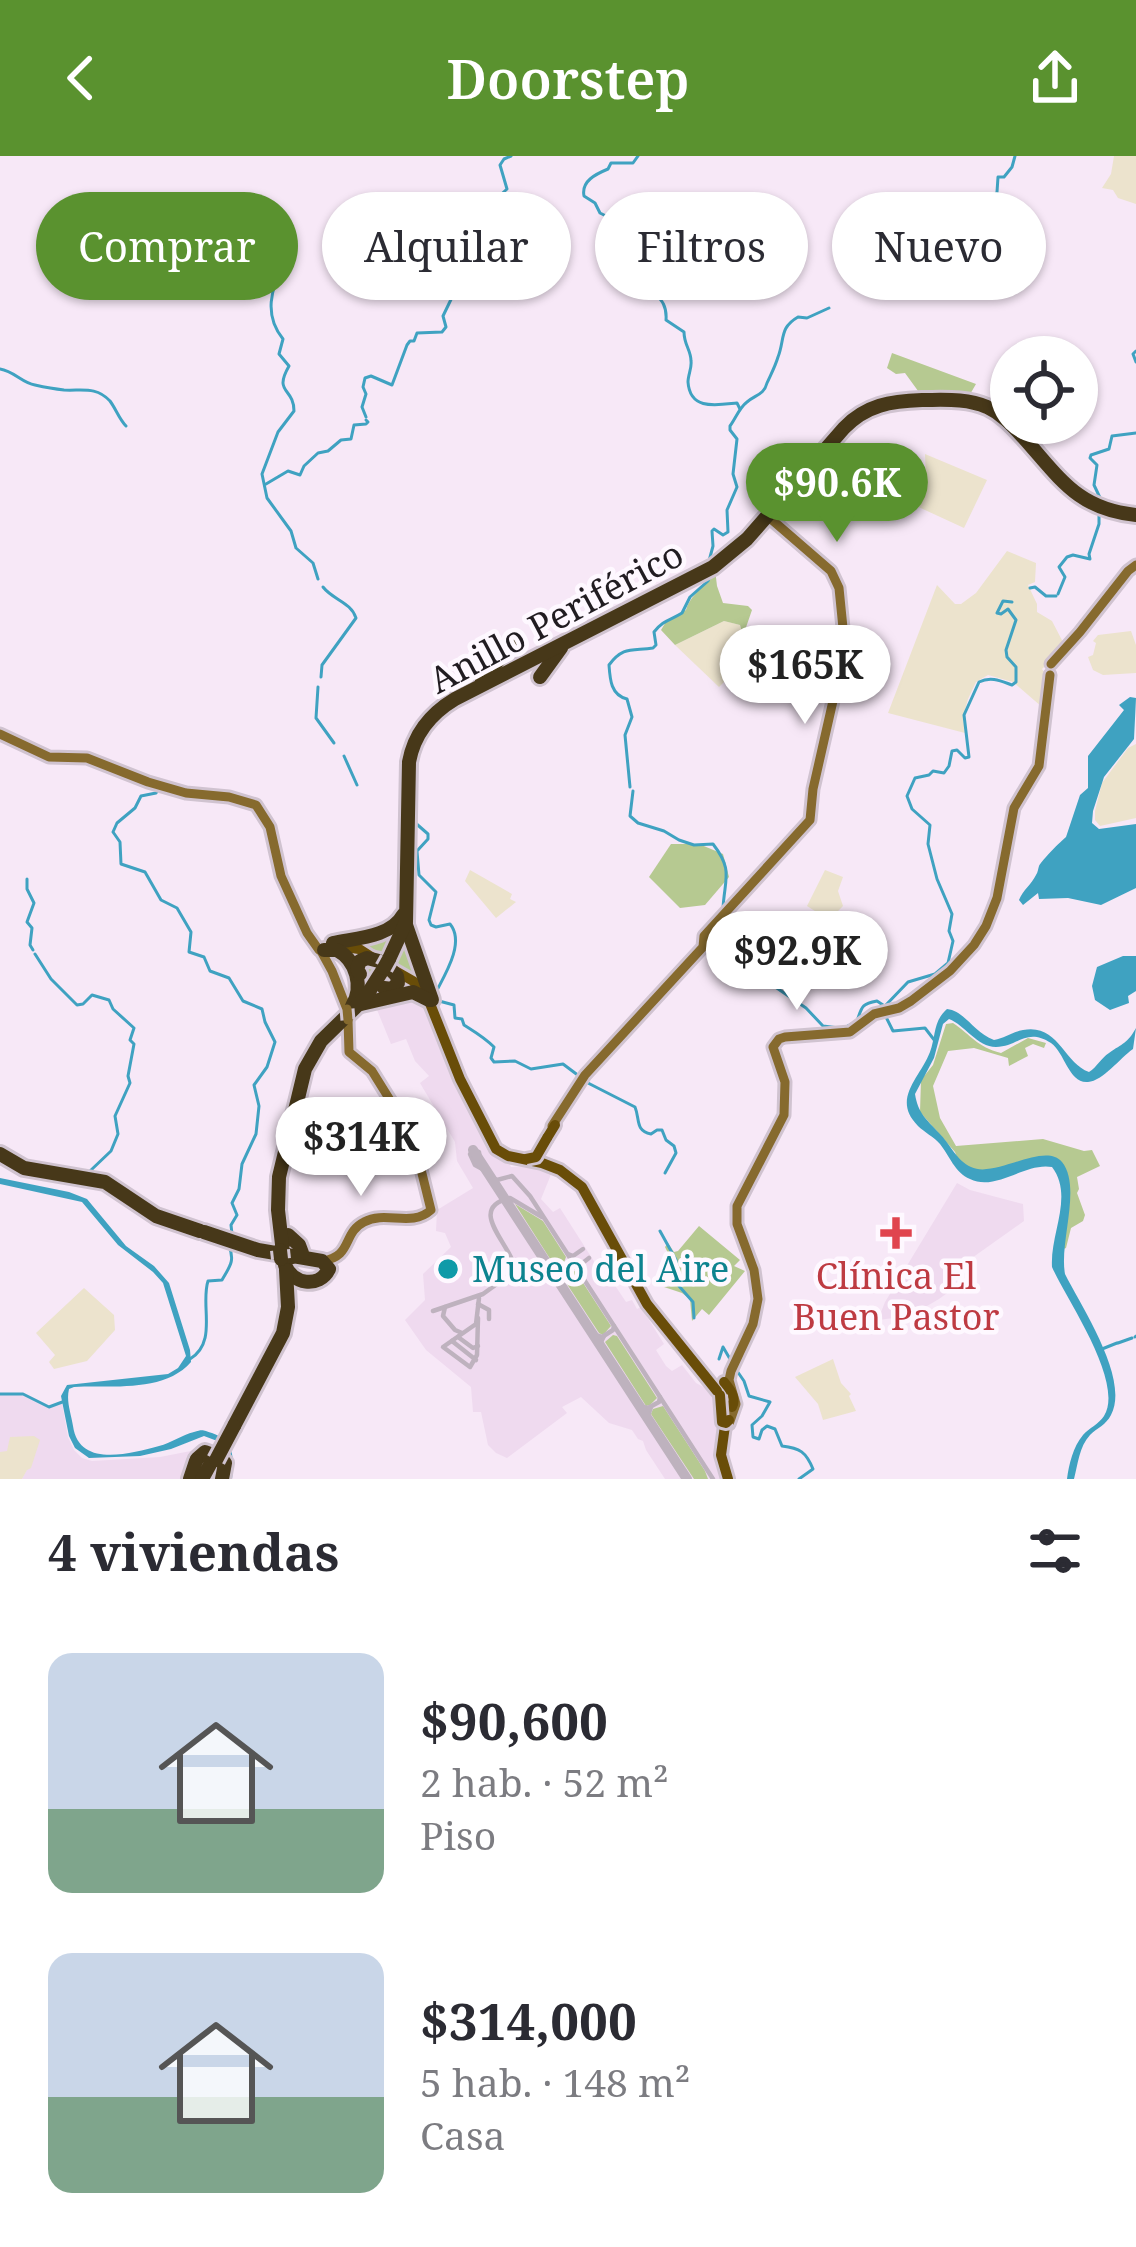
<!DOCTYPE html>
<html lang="es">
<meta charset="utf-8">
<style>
body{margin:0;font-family:"Noto Serif",serif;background:#f2f2f3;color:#2b2b33;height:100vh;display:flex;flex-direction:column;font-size:45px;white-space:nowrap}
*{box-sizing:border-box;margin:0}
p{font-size:39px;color:#7c7c81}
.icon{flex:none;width:66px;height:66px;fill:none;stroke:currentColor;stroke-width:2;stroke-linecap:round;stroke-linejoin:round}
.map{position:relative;height:1323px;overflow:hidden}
.details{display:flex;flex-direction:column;background:#fff;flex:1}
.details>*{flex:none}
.banner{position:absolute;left:36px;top:36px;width:1065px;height:108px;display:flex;gap:24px}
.tools{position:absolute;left:990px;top:180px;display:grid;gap:24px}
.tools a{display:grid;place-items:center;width:108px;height:108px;border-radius:50%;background:#fff;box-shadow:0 3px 9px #0004;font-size:60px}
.price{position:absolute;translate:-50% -102px;padding:0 27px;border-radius:42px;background:#fff;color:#222;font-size:39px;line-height:78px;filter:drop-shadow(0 3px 6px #0008)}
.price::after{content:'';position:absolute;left:50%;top:72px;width:36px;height:27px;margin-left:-18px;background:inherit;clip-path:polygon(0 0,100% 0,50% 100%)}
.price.active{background:#5a922f;color:#fff}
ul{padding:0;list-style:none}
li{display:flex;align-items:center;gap:36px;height:300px;padding:0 48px}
li span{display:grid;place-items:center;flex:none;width:336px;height:240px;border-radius:24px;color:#555}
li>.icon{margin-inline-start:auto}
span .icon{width:144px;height:144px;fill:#fffc;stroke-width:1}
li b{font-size:51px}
h2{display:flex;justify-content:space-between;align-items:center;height:144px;padding:0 48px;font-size:51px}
.tag{padding:0 42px;border-radius:54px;background:#fff;box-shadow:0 3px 9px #0004;font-size:42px;line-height:108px}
.tag.active{background:#5a922f;color:#fff}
header{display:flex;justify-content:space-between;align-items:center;height:156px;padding:0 48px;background:#5a922f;color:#fff;font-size:54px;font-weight:600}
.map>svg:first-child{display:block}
</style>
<header><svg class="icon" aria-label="back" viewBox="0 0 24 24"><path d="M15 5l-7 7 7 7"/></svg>Doorstep<svg class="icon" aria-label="share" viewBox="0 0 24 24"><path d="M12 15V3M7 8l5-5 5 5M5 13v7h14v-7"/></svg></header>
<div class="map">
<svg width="1136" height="1323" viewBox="0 0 1136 1323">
<rect width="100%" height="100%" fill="#f7e8f7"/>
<g fill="#efdaef">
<polygon points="421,841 511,1011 544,1009 552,1016 541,1043 553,1056 560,1052 597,1110 605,1120 608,1119 626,1146 632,1144 637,1153 641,1151 664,1188 656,1194 666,1210 672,1215 682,1209 696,1227 717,1238 714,1247 718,1269 715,1300 723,1323 665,1323 646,1294 643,1285 638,1283 632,1274 609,1267 581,1241 562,1251 567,1257 507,1302 496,1297 488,1289 481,1256 473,1256 471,1231 426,1194 405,1164 425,1144 423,1118 451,1091 445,1077 436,1075 437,1054 473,1032 457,1005 455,986 420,927 429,920 415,905 406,883 391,888 373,844"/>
<polygon points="957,1027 970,1034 1023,1048 1024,1065 955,1114 950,1135 939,1143 910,1160 878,1164 885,1146"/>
<polygon points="0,1239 22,1239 49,1252 62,1247 68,1281 74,1294 82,1302 92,1305 160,1301 206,1292 201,1323 22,1323 27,1313 7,1296 0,1296"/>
</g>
<g fill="#ece3cd">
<polygon points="1114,0 1136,0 1136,48 1118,42 1113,34 1102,32 1111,18"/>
<polygon points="925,298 987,324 964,372 886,336 926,322"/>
<polygon points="1007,395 1036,407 1035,426 1028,429 1037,448 1037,456 1052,465 1065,490 1042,513 1047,520 1042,551 1013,526 988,519 976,526 968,543 963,561 965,577 888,557 937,429 955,448 961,448 976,437"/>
<polygon points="724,465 740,469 743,481 725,525 719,531 675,489"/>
<polygon points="1131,475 1136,489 1136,517 1103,519 1093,514 1088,501 1093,499 1096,487 1093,485 1098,479"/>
<polygon points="1136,588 1136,662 1100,670 1095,664 1095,655 1102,627 1128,592"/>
<polygon points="470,714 512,738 510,743 516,746 496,762 465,725"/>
<polygon points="825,714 843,721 838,735 843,750 829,764 807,750"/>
<polygon points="84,1132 114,1159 115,1174 87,1205 54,1213 49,1206 55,1199 36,1177"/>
<polygon points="833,1203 841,1227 851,1238 849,1240 856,1255 823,1264 818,1248 795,1221"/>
<polygon points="34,1280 40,1284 31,1312 27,1314 22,1323 0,1323 0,1296 7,1295 10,1281"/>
</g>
<g fill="#b6c991">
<polygon points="892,197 976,228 969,240 921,239 905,217 896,218 887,212"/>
<path d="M715,413L717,430L723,447L748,450L752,454L743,480L740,469L724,465L675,489L661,474L667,464L686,454C692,435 708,431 715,413Z"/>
<polygon points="671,688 699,688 723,698 729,721 705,749 680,752 649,721"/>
<polygon points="398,768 432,844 418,838 367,845 351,806 329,788"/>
<path d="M953,867C971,879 977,891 1001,897L1028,882L1046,887L1044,892L1033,888L1025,892L1028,900L1009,910L1008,902L974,892L948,895L933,930L940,962L956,990L1043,983L1084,995L1092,994L1100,1010L1077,1021L1079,1033L1077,1037L1085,1059L1083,1065L1071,1072L1066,1092L1058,1095L1069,1028L1052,1001L991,1020L960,1009L955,996L920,956L921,924L933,909L946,868Z"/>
<polygon points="515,1048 543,1065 566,1101 563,1109 559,1111 554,1109"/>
<polygon points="699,1070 740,1104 734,1110 745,1115 709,1159 702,1153 692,1165 690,1143 682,1137 664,1131 676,1130 674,1122 678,1117 665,1091 668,1087 674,1096 678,1095"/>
<polygon points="571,1113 576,1116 611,1170 603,1179 599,1177 563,1122 564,1115"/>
<polygon points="613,1179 617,1180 657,1242 650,1249 646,1250 605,1186"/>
<polygon points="663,1250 705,1315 708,1323 694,1323 651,1258 653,1253"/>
</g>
<g fill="#3fa2c1">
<path d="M1130,541L1136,542L1134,583L1104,621L1093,655L1092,667L1099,673L1136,668V732L1101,749L1068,742L1039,743L1038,737L1023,749L1019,744C1023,734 1031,729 1036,719C1038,716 1038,713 1039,710C1042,704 1061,685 1066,681L1080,639L1088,632V600L1124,554L1119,549Z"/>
<polygon points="1123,800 1136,800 1136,835 1128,840 1129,847 1110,854 1095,844 1092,830 1097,811"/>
<path d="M947,853C965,855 973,876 994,884C1005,882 1012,876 1023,874C1058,867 1064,907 1089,916C1097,911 1101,902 1109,897C1123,887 1127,888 1136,872L1133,893C1120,902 1103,925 1088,926C1069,928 1065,897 1051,887C1026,871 1018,891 996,891C977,891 965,869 949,863L943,868L934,902L915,938C918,957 926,963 939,977C950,988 957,1005 971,1011C995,1023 1044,985 1062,1006C1082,1031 1059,1086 1065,1118C1082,1152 1130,1223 1111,1259C1106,1269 1097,1272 1090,1279C1079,1291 1078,1308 1074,1323H1067C1069,1308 1073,1291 1083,1279C1089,1272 1099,1268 1104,1260C1125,1226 1066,1143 1052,1111C1050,1077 1074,1040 1052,1011C1025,1006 996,1036 970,1023C955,1017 949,999 940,988C934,981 924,976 918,970C891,943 920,922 930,896C936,880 933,865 947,853Z"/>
<path d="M0,1022L69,1036L87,1043L126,1090L154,1110L169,1127L190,1194L191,1206C164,1237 111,1229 74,1231L69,1233C66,1246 71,1257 73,1270C79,1312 129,1298 159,1290C171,1287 182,1279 194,1276C203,1273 203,1274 212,1277C235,1285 234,1302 232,1323H227L220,1286L204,1280L171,1293L140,1300L89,1302L75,1292L69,1280L61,1240L67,1229L168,1218L178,1212L186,1200L163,1127L153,1116L118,1089L82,1046L0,1028Z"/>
</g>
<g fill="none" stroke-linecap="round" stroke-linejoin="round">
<g stroke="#3fa2c1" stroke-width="3">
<path d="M638,0L633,7H611L608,13C596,18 581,25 584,40L595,47L600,57L614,64L641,86L649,99C648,106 645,112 646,119C647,140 668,138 666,164L684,176C684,189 691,194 691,205C692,212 688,219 688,226C690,255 717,249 737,247L740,253"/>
<polyline points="989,50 997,36 998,21 1004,21 1012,11 1015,0"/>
<path d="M947,70C959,68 973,64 984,57"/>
<path d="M285,108C270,132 264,160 283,183L279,198L289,210C273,238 294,231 294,255L278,276L262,318L267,342L291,375L296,392L313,407L318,423"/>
<path d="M866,117L879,115L901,93C928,92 920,101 944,82V76"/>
<polyline points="1136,195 1133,198 1136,206"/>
<path d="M0,213C14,215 22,227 35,229C44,231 55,233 64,234C82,235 96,230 110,245C116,253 119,263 126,270"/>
<polyline points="366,261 362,251 366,238 363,231 365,222 371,220 392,229 407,189 410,185 414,185 417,177 442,176 446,171 443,160 457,131 454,100 468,80 470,66 474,62 484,61 493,46 507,33 500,9 504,3 511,0"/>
<polyline points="266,328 288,315 300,319 304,310 318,297 328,295 341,284 351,283 354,269 366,268 368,266 366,264"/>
<polyline points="1102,346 1094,329 1097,309 1090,302 1091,299 1109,293 1112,280 1136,277"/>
<path d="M709,405L713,390L712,375L714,373L723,379L728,376L727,354L737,331L733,318L737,283L730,274V270C736,262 739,252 747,246C755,239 764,239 767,227C771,218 775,211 778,201C785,183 779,172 798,161L807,162L829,152"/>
<polyline points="1030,432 1035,431 1046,440 1056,440"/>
<polyline points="1058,438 1065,421 1059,411 1067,401 1073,399 1090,403 1089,398 1099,368 1099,355"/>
<path d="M321,521L322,509L356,462C351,446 333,444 323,431"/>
<polyline points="318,531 316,562 334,587"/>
<polyline points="344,600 357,629"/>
<polyline points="159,631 156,637 141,640 135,652 117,667 113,676 120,686 121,708 145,716 161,744 177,752 191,776 189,796 204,801 210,815 229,822 243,845 262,853 265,866 275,886 267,911 254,929 259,950 256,978 242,1008 239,1033 232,1047 237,1059 231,1069 232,1078"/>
<path d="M630,631L625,579L632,561L627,543C611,539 610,524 609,509C623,490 632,495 653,492L656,489L654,476C663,464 671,464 682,457L690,441L708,425L712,416"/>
<path d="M633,635L630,660L638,667L664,675L679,684L694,689L713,688C733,714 725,721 723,752"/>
<path d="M412,664L428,678V683L417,695L419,719L436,736L429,764L431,769L436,771L450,768C465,786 446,817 436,836"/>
<polyline points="27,723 27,733 34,747 27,766 32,772 30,789 33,794"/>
<polyline points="724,762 730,786 743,789 770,809 768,826 806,852 823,870 839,872"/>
<polyline points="35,798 51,823 77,849 83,848 92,839 109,844 113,853 134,872 130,884 134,888 128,920 130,927 115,960 118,978 111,995 90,1015"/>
<path d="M439,845L454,849L455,862L462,863L464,869C475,876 484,881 494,891L491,902L494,906L515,905L531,913L563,908L579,920"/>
<path d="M884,851L908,826L935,818L948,807L953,785L949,775L952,758L937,723L928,688L930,669L912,653L907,640L915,622L929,619L933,615L944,617L949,610L952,595L957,594L965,602L969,601L964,559L979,526C991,520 1001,525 1012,529L1016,526V511L1007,501L1006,494L1016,464L1008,453L1001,458L997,457L1003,445L1012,446"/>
<polyline points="885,859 893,875 925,872 935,885"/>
<path d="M844,872L857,865C862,851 861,848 877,845L883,849"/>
<path d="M586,926L635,951C640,963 635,975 651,978L657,974H662L666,984L674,990L676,997L665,1017"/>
<polyline points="660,1075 676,1104 679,1130 693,1146 694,1162"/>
<polyline points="1135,1181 1136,1180"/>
<polyline points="1118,1187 1132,1182"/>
<polyline points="1102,1193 1117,1187"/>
<path d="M190,1203C218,1186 200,1149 208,1125L222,1124C230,1110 235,1105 229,1090"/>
<polyline points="719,1203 723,1191 730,1203"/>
<path d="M735,1212L744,1225L749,1240L770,1246L762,1260L752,1269L753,1281L759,1283L762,1274L767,1270L775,1273L782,1290C800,1292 806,1296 813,1313L799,1323"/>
<polyline points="0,1238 23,1238 49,1251 65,1245"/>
</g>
<g stroke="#beb2be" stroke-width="4.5">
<polyline points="480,1005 479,996 473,995 470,998 475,1009 486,1015"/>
<polyline points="491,1021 497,1024 512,1020 530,1040 713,1323"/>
<polyline points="568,1098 573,1100 583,1093"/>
<polyline points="578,1114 580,1109 589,1102"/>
<polyline points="558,1124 560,1113 569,1108 576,1111"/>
<polyline points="478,1148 489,1154 489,1163"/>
<polyline points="445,1151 443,1160 455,1174 462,1177"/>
<path d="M433,1155L483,1138L515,1115C514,1090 464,1053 510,1042L542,1061"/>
<polyline points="478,1162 477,1199 470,1211 443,1191 476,1168 479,1142"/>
<polyline points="592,1178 602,1181 613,1174 614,1170"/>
<polyline points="458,1181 473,1192 478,1190"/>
<polyline points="452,1185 476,1204"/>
<polyline points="602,1193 601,1186 604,1180"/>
<polyline points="639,1250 648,1252 659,1246 660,1241"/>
<polyline points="647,1263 651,1251"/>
</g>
<polyline stroke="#beb2be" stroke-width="10" points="473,994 687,1323"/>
<g stroke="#d0c3d0" stroke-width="15">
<g id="secondary">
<polyline points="1051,508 1080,476 1128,415 1136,409"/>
<polyline points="0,578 49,601 87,602 148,626 186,637 229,641 256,649 270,671 281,720 307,777 319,794"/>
<polyline points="321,795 332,815 347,853"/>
<polyline points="552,970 585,919 703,791 704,780 810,664 813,633 845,492 839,432 831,415 771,363 770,357"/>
<path d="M322,1105C353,1101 342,1077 364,1066C386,1054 411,1072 431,1054L413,981L372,915L349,896L348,864"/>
<polyline points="729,1268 736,1248 729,1224 731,1215 753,1168 758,1143 754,1114 737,1068 737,1050 784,959 785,926 773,891 779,883 785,881 850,876 874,858 899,852 911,845 950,815 974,789 986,770 997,742 1014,652 1039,610 1050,519"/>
</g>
</g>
<g stroke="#d0c3d0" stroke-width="16">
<g id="primary">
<polyline points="338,790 359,793 376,804"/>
<polyline points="392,813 413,825 427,840 460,923 496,993 508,1000 542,1007 560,1014 582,1031 647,1148 717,1235"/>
<polyline points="547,982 555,969"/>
<path d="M724,1226C729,1232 737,1241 732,1251L725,1249"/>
<polyline points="726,1262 721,1299 728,1323"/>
</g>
</g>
<g stroke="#d0c3d0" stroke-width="20">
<g id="highway">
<polyline points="540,521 561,492"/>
<polyline points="482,524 513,487"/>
<polyline points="406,769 432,844"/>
<path d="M333,787C356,782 391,781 403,759"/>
<path d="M324,794H337C356,804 364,831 352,850"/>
<path d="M389,803L406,766L409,606C414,578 430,558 455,543L713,411L747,383L844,272C866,249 891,245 922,244C944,244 966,242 987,251C1002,258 1012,269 1023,281C1060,322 1077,353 1136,359"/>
<polyline points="360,818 357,813 360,805 367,802 379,805"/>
<polyline points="384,832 392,833 398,827 397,820 389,812"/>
<polyline points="361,848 413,836 429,844"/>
<polyline points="0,998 24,1012 105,1026 156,1060 200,1075"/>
<path d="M204,1076L258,1094L322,1105L329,1113C319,1133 292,1128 285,1109"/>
<polyline points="283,1088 284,1081 288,1079 299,1089 302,1097 292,1101"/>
<polyline points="283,1097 278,1054 279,1021 305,913 321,885 365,842 384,812"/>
<polyline points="234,1270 283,1177 288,1151 286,1114"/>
<polyline points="197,1303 205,1296 221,1302 225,1307 222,1323"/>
<polyline points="190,1323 196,1305"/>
<polyline points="202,1323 213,1303"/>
</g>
</g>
<use href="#secondary" stroke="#866a2e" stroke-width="9"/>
<use href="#primary" stroke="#694d08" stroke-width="10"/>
<use href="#highway" stroke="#473819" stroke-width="14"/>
<g stroke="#d0c3d0" stroke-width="15" stroke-linecap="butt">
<polyline id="secondary-bridge" points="347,853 348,864"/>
</g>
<g stroke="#d0c3d0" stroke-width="16" stroke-linecap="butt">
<g id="primary-bridge">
<polyline points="526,1003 536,1001 547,982"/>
<polyline points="720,1239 722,1266 726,1267 729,1264"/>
</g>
</g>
<g stroke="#d0c3d0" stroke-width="20" stroke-linecap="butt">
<g id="highway-bridge">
<polyline points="384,812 389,803"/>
<polyline points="280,1094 281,1103"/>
<polyline points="216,1304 234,1270"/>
</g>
</g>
<use href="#secondary-bridge" stroke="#866a2e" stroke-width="9"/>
<use href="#primary-bridge" stroke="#694d08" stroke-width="10"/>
<use href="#highway-bridge" stroke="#473819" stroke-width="14"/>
</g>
<path fill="#e0444e" stroke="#fef8ff" stroke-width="4.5" d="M890 1059h12v12h12v12h-12v12h-12v-12h-12v-12h12z"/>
<circle fill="#0f9aa8" stroke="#fef8ff" stroke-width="4.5" cx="448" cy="1113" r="12"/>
<g text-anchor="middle" stroke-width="9" stroke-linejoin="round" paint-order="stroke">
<g font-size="36" fill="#211c21" stroke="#fef8ff">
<text transform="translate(556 461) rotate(-28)" y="13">Anillo Periférico</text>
</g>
<g font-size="36" fill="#0d838f" stroke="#fef8ff" text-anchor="start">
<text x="472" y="1126">Museo del Aire</text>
</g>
<g font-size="36" fill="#be3a42" stroke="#fef8ff">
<text x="896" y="1133">Clínica El<tspan x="896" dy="41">Buen Pastor</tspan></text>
</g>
</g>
</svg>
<div class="tools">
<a><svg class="icon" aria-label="locate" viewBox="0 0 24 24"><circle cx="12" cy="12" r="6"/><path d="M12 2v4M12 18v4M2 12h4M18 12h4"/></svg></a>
</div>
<b class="price active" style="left:837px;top:389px">$90.6K</b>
<b class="price" style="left:805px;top:571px">$165K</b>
<b class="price" style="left:797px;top:857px">$92.9K</b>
<b class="price" style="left:361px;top:1043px">$314K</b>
<div class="banner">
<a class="tag active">Comprar</a>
<a class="tag">Alquilar</a>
<a class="tag">Filtros</a>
<a class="tag">Nuevo</a>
</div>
</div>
<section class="details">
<h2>4 viviendas<svg class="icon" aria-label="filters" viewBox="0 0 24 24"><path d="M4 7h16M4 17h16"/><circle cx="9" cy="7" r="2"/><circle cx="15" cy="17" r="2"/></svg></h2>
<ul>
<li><span style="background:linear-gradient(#c9d6e8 65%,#7fa58c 0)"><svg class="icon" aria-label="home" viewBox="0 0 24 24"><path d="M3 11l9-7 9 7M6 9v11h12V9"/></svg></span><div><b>$90,600</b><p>2 hab. · 52 m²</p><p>Piso</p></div></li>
<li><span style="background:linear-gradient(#c9d6e8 60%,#7fa58c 0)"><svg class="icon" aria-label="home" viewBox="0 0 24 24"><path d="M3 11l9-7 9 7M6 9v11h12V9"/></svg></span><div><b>$314,000</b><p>5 hab. · 148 m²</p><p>Casa</p></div></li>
</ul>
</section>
